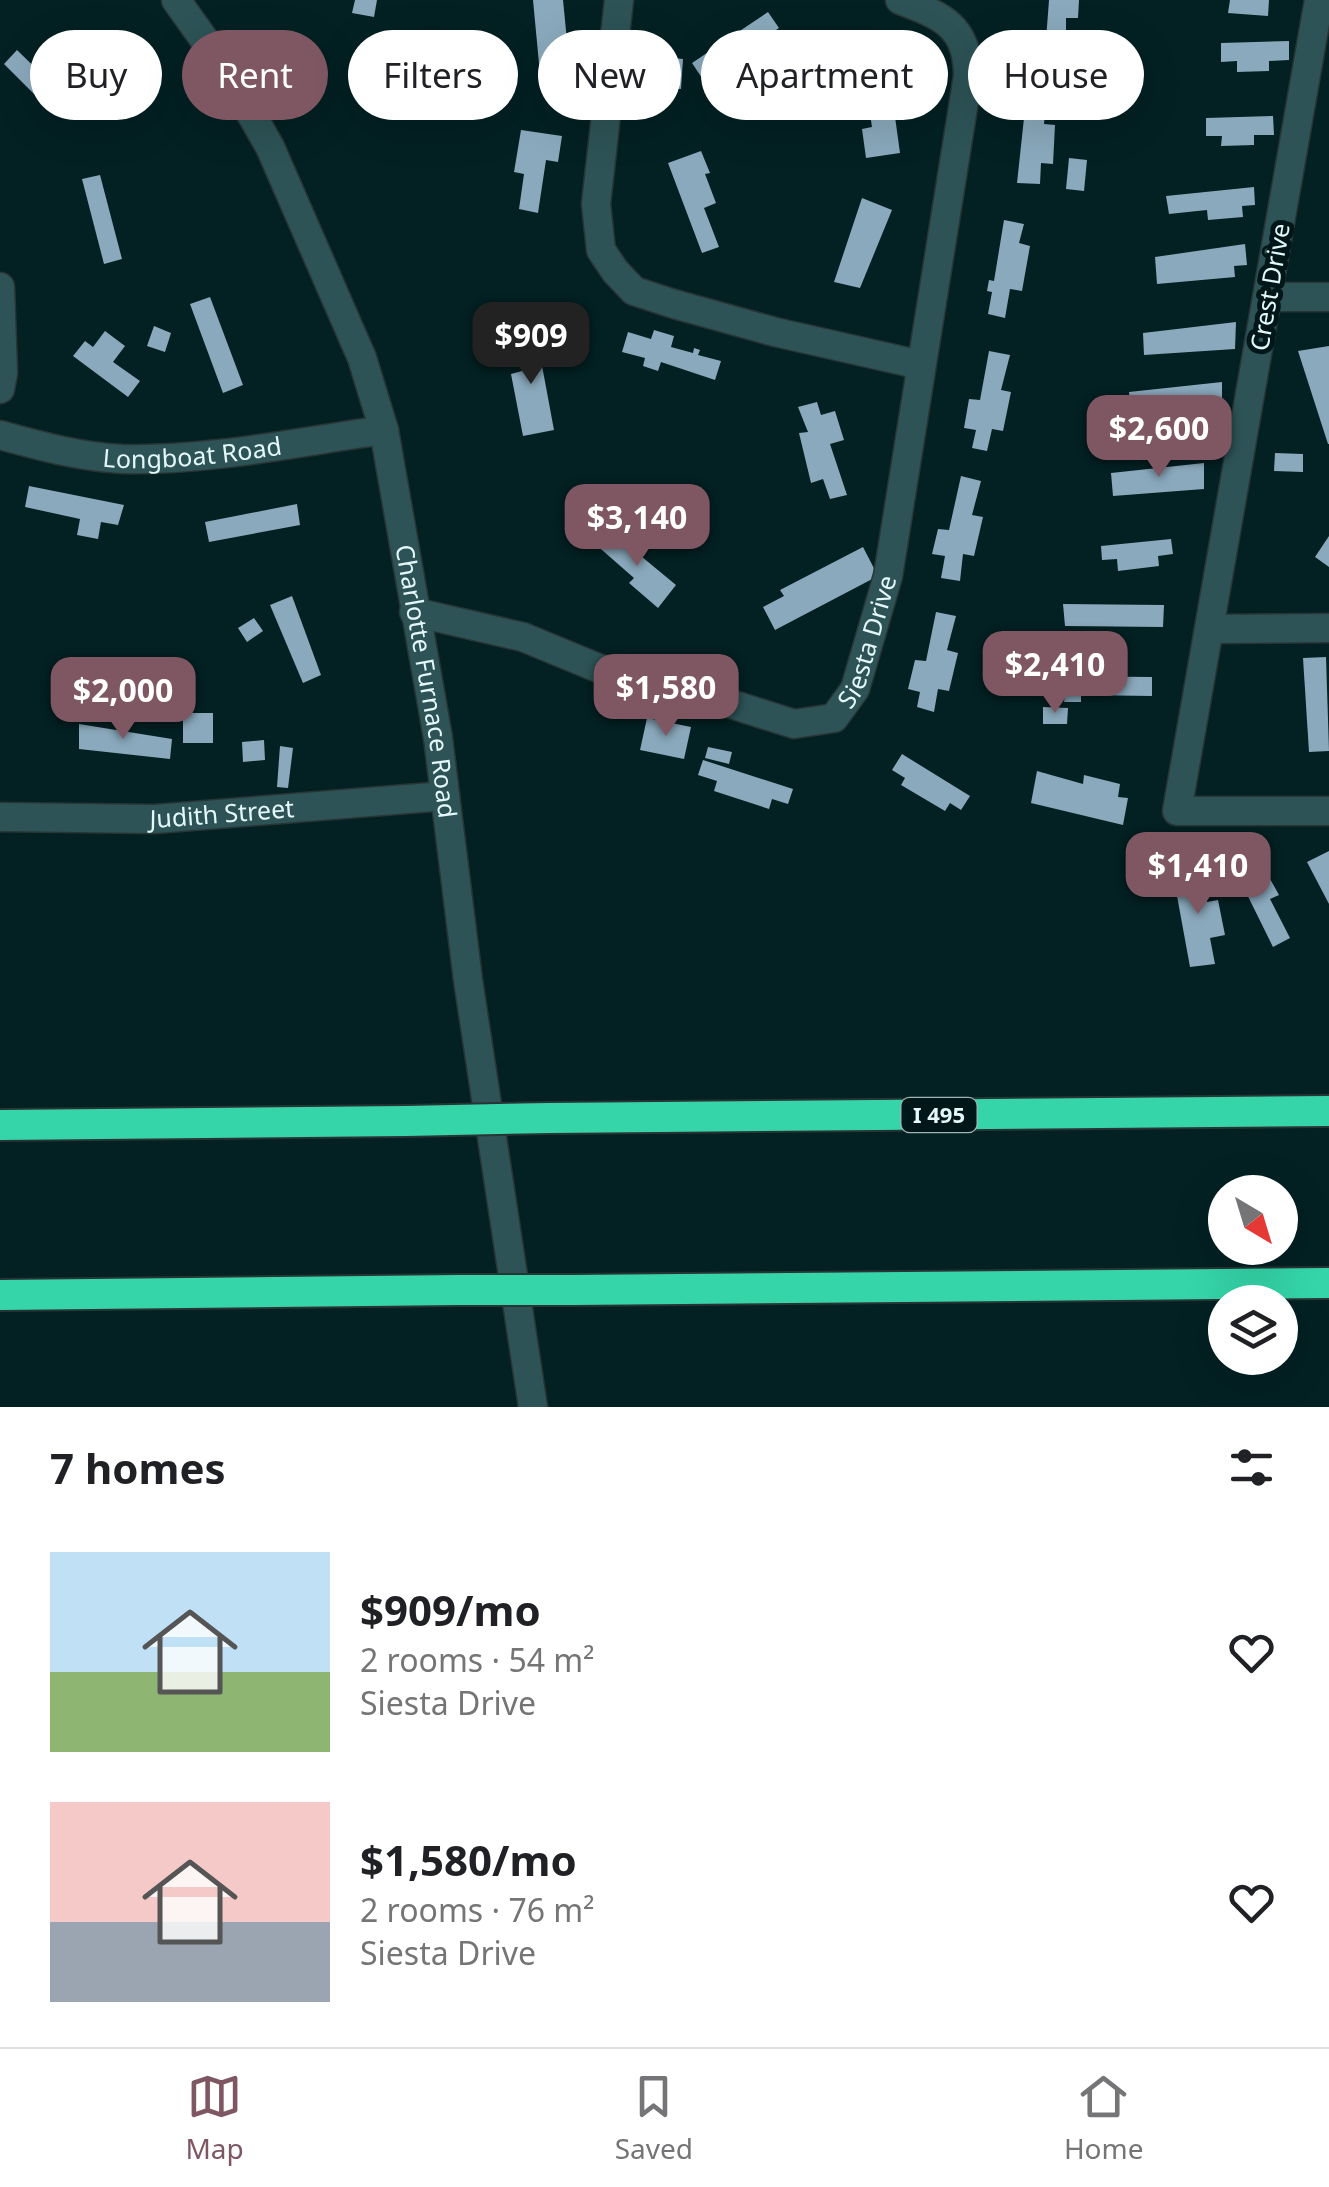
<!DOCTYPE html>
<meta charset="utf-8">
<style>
body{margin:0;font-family:"Noto Sans",sans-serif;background:#f2f2f2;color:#202124;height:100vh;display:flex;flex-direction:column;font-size:38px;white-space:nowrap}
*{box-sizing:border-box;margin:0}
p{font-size:32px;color:#757577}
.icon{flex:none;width:55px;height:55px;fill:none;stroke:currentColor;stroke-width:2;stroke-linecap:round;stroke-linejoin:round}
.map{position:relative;height:1407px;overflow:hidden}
.details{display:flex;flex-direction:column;background:#fff;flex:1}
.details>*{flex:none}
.banner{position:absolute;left:30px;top:30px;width:1270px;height:90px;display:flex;gap:20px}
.needle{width:65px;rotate:142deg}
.buttons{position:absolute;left:1208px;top:1175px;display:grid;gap:20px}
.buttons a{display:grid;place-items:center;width:90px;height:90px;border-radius:50%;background:#fff;box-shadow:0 10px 40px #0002;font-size:50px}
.price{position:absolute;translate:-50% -85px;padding:0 22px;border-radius:20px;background:#7e5762;color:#fff;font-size:32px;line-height:65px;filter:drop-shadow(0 2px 5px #0008)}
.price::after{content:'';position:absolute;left:50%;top:60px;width:30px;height:22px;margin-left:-15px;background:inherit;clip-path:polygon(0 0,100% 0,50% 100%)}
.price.on{background:#222;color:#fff}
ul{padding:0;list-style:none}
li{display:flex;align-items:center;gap:30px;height:250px;padding:0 50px}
li span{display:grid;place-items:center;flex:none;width:280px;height:200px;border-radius:0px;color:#555}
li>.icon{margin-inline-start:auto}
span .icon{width:120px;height:120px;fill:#fffc;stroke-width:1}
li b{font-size:42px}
h2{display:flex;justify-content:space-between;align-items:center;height:120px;padding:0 50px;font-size:42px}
.pill{padding:0 35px;border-radius:45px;background:#fff;box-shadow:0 10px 40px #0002;font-size:35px;line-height:90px}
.pill.on{background:#7e5762;color:#fff}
.dock{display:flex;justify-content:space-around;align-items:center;height:140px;border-top:2px solid #e0e0e0;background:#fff;font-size:28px;color:#757577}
.dock a{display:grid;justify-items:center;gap:5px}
.dock .on{color:#7e5762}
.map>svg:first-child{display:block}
</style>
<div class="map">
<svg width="1329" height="1407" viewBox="0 0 1329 1407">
<rect width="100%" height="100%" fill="#032022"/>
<g fill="#8aa9bc">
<polygon points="355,0 377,0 374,17 352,13"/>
<polygon points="533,0 563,0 570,71 540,74"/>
<polygon points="1049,0 1079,0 1078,18 1066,18 1066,41 1046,40"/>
<polygon points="1230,0 1269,0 1268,16 1228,13"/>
<polygon points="768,12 779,28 742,53 747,61 708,87 692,63"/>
<polygon points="1289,41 1289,60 1269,61 1269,71 1237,72 1237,61 1221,62 1221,43"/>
<polygon points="17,50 59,91 45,105 4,64"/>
<polygon points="651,56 683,59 681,89 649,86"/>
<polygon points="888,66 900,153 866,158 862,129 872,127 865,81 871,80 869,69"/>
<polygon points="1027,90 1047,91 1044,124 1055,125 1053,164 1041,163 1040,184 1017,183"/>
<polygon points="1273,116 1274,135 1254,135 1254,145 1221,146 1222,136 1206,136 1206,118"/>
<polygon points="521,130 562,136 558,162 546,160 538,213 519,209 524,174 514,172"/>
<polygon points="701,151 710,173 705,174 716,203 704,208 719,247 702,253 668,163"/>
<polygon points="1069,158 1087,160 1084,191 1066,189"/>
<polygon points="100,175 122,259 104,264 82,179"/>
<polygon points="1254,187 1255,205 1242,206 1243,217 1208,220 1207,210 1169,214 1166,196"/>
<polygon points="862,198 892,210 860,288 834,282"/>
<polygon points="1004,220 1024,224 1019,243 1030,246 1022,291 1010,289 1005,318 988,314 992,292 987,291 989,280 994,281"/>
<polygon points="1245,244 1247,265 1234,266 1235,277 1157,284 1155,257"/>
<polygon points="210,297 243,385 223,393 190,304"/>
<polygon points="1236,322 1235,349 1144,355 1143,333"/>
<polygon points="154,326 171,333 165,352 147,346"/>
<polygon points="535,328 554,430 523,436 511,374 522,371 515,331"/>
<polygon points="654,330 674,336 671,347 693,353 694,348 700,350 698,355 721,361 715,380 661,362 658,371 643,366 645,358 622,352 628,332 651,339"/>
<polygon points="105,331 125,346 113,362 140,381 128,397 73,356 85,341 93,347"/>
<polygon points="1329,346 1329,444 1328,444 1298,351"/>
<polygon points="989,351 1010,355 1001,390 1011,392 1003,431 992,429 987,451 972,448 976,430 964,428 969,399 980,400"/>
<polygon points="1222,382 1222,408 1131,415 1129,392"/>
<polygon points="817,402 821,415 835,411 844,440 830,444 847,495 830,499 823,479 811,483 799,433 808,432 798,407"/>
<polygon points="1275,453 1303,454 1303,472 1274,471"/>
<polygon points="1204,463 1204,489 1113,496 1111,473"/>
<polygon points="961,476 981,481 972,515 983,517 974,556 963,554 960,581 941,578 945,556 932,554 938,529 949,530"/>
<polygon points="29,486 124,505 118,525 101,522 98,539 77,535 80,519 25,507"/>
<polygon points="297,504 300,525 209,542 205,522"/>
<polygon points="607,528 676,585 658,608 629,583 634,578 594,543"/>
<polygon points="1329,536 1329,567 1315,557"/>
<polygon points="1171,539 1173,554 1158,556 1159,566 1118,571 1117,559 1102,560 1101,546"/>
<polygon points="863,547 878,576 775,630 763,607 784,596 780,590"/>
<polygon points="292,596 321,675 303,683 270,605"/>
<polygon points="1063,604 1164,605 1163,627 1065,626"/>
<polygon points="936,612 956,616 947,650 958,653 949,691 938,689 934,712 917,707 920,692 908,689 915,660 926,661"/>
<polygon points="254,618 263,631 247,642 238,628"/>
<polygon points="1055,642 1075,643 1075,658 1055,657"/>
<polygon points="1326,657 1329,751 1309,752 1303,658"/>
<polygon points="1048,676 1152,677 1152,696 1081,695 1081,702 1064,702 1065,696 1048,696"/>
<polygon points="1043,707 1068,708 1067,724 1043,724"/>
<rect x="183" y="713" width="30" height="30"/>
<polygon points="647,718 691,727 684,759 640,750"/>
<polygon points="79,724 172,739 170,759 79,749"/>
<polygon points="264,740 265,760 243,762 242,742"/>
<polygon points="280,746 293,748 288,788 277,787"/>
<polygon points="708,747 732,752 729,764 705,758"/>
<polygon points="902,754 970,796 961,810 950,803 945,811 901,785 905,778 892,770"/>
<polygon points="703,760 793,789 788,804 772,799 769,809 714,791 717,781 698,775"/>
<polygon points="1037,771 1083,784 1084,775 1120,784 1118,797 1128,798 1123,825 1031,803"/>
<polygon points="1329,851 1329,904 1307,862"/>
<polygon points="1248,858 1259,880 1268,875 1279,895 1270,899 1290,938 1273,947 1233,866"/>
<polygon points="1201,869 1207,902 1218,900 1225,935 1210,938 1215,964 1190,967 1173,874"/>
</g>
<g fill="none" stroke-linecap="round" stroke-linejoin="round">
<g stroke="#293435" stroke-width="31">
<g id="minor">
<path id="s1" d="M176,0L226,70L270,147L362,358L384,430L438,738L468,980L533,1407"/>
<polyline points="619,0 596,204 601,250 615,271 634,291 674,304 775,332 921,365"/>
<polyline points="1319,0 1177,811 1329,811"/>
<polyline points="0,287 3,373 0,389"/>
<polyline points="1269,297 1329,297"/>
<path id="s2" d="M0,435C39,446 81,457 122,459C209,461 298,442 384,430"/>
<path id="s3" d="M414,612L523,637L598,668L703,695L794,724L834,718L855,689L888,576L968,76C968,26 942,16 900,0"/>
<polyline points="1211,629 1329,628"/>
<path id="s4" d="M0,817L155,819L445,796"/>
</g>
</g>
<g stroke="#293435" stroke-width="34">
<g id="motorway">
<polyline points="549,1118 1329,1111"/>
<polyline points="0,1125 406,1121"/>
<polyline points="572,1290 1329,1283"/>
<polyline points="0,1295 458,1290"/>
</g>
</g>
<use href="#minor" stroke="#2d5356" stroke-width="28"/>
<use href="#motorway" stroke="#35d5a9" stroke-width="30"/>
<g stroke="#293435" stroke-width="34" stroke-linecap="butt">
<g id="motorway-bridge">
<polyline points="406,1121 549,1118"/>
<polyline points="458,1290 572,1290"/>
</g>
</g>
<use href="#motorway-bridge" stroke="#35d5a9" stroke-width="30"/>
</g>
<g text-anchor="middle" stroke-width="10" stroke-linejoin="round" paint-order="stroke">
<rect fill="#001719" stroke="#a0b4b6" stroke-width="2.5" x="901.5" y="1098" width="75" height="34" rx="8"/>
<g font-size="22" font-weight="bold" fill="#e4f8fa">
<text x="939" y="1123">I 495</text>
</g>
<g font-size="25" fill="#e4f8fa" stroke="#001719">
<text transform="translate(1270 287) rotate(-80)" y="9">Crest Drive</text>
<text dy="9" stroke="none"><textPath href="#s2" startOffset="195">Longboat Road</textPath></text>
<text dy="9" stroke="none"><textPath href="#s3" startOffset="522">Siesta Drive</textPath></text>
<text dy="9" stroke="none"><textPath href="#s1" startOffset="735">Charlotte Furnace Road</textPath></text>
<text dy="9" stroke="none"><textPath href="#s4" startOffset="222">Judith Street</textPath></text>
</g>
</g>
</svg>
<div class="buttons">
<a><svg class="needle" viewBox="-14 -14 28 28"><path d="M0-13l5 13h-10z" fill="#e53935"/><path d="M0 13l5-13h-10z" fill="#757577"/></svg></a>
<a><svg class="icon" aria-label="layers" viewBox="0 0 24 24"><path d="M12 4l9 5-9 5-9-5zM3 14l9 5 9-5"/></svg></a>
</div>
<b class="price on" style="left:531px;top:387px">$909</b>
<b class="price" style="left:1159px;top:480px">$2,600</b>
<b class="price" style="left:637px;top:569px">$3,140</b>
<b class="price" style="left:1055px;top:716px">$2,410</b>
<b class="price" style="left:666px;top:739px">$1,580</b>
<b class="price" style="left:123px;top:742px">$2,000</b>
<b class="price" style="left:1198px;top:917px">$1,410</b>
<div class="banner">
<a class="pill">Buy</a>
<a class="pill on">Rent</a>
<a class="pill">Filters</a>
<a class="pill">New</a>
<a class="pill">Apartment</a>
<a class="pill">House</a>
</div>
</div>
<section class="details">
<h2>7 homes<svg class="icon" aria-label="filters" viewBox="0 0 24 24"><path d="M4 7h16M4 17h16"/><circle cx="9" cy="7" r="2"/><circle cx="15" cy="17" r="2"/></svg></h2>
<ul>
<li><span style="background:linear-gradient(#bfe0f5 60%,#8fb573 0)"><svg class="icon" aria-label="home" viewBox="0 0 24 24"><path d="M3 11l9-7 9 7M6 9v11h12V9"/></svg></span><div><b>$909/mo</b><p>2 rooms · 54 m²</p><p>Siesta Drive</p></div><svg class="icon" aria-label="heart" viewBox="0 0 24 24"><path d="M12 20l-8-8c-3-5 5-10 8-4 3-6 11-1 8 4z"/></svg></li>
<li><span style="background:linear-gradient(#f6c9c9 60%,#9aa5b1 0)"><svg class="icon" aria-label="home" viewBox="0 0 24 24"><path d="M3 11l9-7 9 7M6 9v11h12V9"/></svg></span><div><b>$1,580/mo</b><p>2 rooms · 76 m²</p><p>Siesta Drive</p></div><svg class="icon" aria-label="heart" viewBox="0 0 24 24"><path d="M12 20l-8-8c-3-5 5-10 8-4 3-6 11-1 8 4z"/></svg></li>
</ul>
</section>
<nav class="dock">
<a class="on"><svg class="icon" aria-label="map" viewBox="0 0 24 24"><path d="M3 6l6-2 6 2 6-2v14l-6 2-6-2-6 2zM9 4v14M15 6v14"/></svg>Map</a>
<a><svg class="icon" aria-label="saved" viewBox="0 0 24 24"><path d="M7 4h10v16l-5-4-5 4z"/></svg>Saved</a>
<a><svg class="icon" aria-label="home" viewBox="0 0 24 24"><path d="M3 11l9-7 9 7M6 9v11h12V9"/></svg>Home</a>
</nav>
